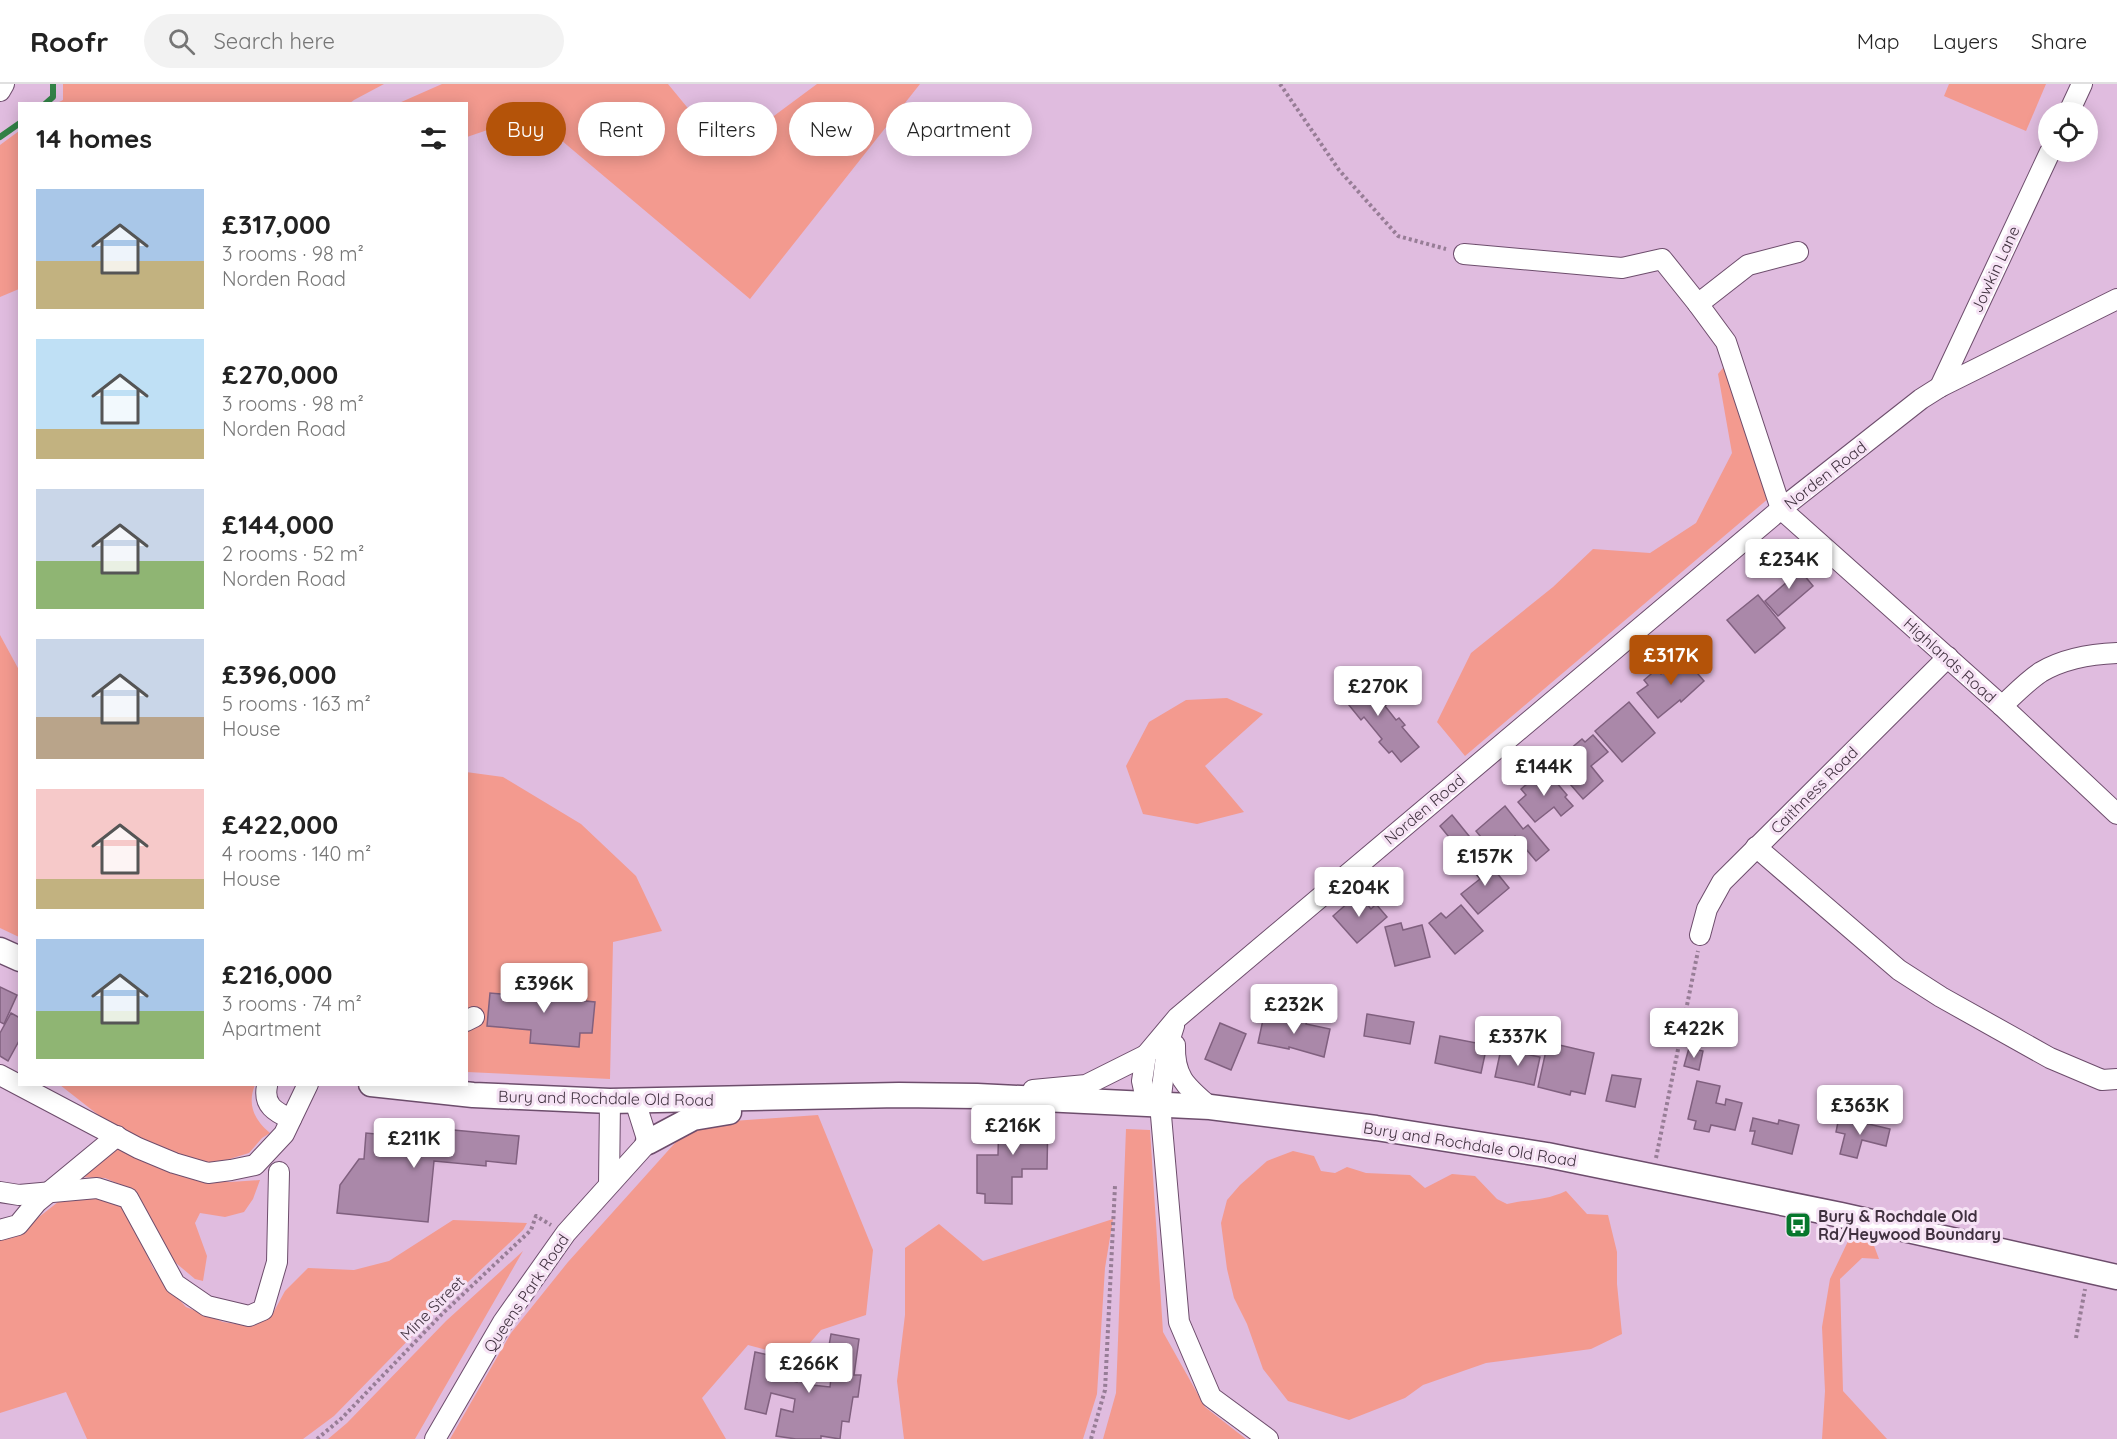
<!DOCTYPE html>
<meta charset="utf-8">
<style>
body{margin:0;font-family:Quicksand,sans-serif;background:#f2f2f2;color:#222;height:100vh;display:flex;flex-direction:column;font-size:22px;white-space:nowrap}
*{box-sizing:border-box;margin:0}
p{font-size:20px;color:#767676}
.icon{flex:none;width:33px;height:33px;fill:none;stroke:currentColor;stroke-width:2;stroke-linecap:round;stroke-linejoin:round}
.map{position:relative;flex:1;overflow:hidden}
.side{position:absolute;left:18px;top:18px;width:450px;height:984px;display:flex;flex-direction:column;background:#fff;border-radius:0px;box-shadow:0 3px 15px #0003}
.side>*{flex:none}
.guide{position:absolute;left:486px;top:18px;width:570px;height:54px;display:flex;gap:12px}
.tools{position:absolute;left:2038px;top:18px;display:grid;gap:12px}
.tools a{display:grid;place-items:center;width:60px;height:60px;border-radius:50%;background:#fff;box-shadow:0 3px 15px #0003;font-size:30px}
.price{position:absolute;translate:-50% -51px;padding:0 14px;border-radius:6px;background:#fff;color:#222;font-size:20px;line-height:39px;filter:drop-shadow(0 2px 3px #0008)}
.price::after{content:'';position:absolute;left:50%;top:36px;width:18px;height:14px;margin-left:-9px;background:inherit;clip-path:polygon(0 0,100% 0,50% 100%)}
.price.current{background:#b45309;color:#fff}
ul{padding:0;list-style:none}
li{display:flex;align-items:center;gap:18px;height:150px;padding:0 18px}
li span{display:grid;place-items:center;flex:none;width:168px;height:120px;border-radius:0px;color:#555}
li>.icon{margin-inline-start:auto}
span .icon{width:72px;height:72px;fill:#fffc;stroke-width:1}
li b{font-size:26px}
h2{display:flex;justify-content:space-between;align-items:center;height:72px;padding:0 18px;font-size:26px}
.chip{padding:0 21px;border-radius:27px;background:#fff;box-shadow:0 3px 15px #0003;font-size:21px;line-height:54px}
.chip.current{background:#b45309;color:#fff}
header{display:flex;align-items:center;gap:36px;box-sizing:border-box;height:84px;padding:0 30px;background:#fff;border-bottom:2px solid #e0e0e0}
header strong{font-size:28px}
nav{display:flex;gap:33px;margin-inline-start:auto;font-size:21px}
.search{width:420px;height:54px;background:#f2f2f2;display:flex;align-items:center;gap:15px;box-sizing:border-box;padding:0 21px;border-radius:33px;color:#767676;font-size:22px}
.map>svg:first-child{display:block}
</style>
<header>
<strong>Roofr</strong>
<div class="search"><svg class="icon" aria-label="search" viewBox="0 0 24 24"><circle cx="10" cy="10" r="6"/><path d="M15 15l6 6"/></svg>Search here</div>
<nav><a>Map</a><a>Layers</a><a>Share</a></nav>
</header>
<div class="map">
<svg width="2117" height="1355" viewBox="0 0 2117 1355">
<rect width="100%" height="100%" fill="#e0bcdf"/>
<g fill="#f39a8f">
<polygon points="63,0 384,0 354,16 350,19 57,19 63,16"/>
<polygon points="442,0 668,0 705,45 740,57 817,0 920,0 750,215 555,51 505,40 467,53 466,20 399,19"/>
<polygon points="1949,0 2046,0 2026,47 1944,12"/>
<polygon points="19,47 19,205 0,213 0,61"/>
<polygon points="1727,279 1769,414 1465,672 1437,638 1471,569 1553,503 1593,465 1650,469 1696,439 1732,369 1718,290"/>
<polygon points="0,551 19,586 19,853 0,844"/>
<polygon points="1227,614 1263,630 1205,682 1244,728 1197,740 1143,730 1126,682 1149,638 1186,616"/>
<polygon points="466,688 503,693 581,740 636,792 662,847 613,858 610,995 467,988"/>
<path d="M60,1001H255C247,1020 254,1036 270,1049L262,1054L249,1069L220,1078L200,1079L178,1073L115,1044Z"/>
<polygon points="818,1031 873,1166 866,1231 821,1246 797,1274 748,1261 702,1314 726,1355 450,1355 511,1249 568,1178 692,1040"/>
<polygon points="1126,1045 1150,1046 1163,1248 1205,1323 1246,1355 1103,1355 1116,1309"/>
<polygon points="115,1059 204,1095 230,1098 260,1096 253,1115 244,1128 225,1133 200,1129 195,1139 207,1172 203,1197 195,1195 164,1169 143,1120 128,1104 105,1094 76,1093"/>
<path d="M1293,1067L1314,1072L1321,1087L1335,1089L1347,1083L1366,1089L1410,1091L1425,1104L1452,1090L1475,1092L1497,1115L1507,1120C1529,1115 1545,1117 1566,1107L1587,1130L1608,1131L1617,1168V1200L1622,1250L1591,1265L1486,1279L1423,1301L1405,1314L1349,1336L1288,1317L1263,1285L1247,1240L1234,1214L1227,1185L1221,1139L1227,1116L1240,1101L1267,1077Z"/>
<polygon points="85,1112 104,1113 120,1121 131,1135 153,1184 172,1208 186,1223 223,1238 250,1242 272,1231 285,1207 308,1184 354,1186 389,1177 453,1136 527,1139 523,1146 431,1233 334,1332 303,1355 87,1355 66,1308 0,1329 0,1150 25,1144 58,1118"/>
<polygon points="1113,1135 1105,1184 1097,1310 1083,1355 904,1355 897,1297 905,1231 905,1164 939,1140 983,1177"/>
<polygon points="1850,1153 1873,1159 1879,1175 1862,1174 1840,1195 1843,1307 1887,1355 1822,1355 1825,1307 1822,1243 1830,1195"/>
<polygon points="523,1167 415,1355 328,1355 347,1339 446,1237"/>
</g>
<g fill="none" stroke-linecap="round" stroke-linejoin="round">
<g stroke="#328247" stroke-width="6">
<polyline points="45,20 53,13 53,0"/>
<polyline points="0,53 20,39"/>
</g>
</g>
<g fill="#aa88a9" stroke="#80607f" stroke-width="1.5">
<polygon points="1794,479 1813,502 1778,532 1765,517 1788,497 1782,490"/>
<polygon points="1758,511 1785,544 1755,569 1727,536"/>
<polygon points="1686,571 1700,588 1698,590 1704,597 1681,618 1680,616 1658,634 1637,609 1648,601 1644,596 1657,585 1661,590"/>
<polygon points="1356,589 1368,604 1365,606 1369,612 1379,604 1390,618 1385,622 1396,636 1399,634 1405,641 1402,643 1419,663 1401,678 1392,667 1389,669 1379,658 1382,655 1364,633 1361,636 1336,605"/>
<polygon points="1629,618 1655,649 1622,678 1595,647"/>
<polygon points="1593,651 1608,668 1591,682 1603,697 1583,715 1557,685 1567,676 1563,671 1582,655 1585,658"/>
<polygon points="1545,685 1567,711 1565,713 1573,722 1561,732 1554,723 1535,738 1518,718 1526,711 1521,705"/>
<polygon points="1505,722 1523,745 1528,741 1549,766 1536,777 1515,752 1494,769 1476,747"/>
<polygon points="1452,731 1469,752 1457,763 1440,742"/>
<polygon points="1484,773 1509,804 1478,830 1461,810 1480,795 1471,784"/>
<polygon points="1358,810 1371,825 1376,820 1387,833 1357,859 1333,832"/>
<polygon points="1461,821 1483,847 1455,870 1429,839 1441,829 1446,834"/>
<polygon points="1401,839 1403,846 1422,841 1430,873 1395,882 1385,843"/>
<polygon points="535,896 568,899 566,915 595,918 592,949 580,949 579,963 530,959 531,946 487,942 490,909 534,913"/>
<polygon points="0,903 17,911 4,940 0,938"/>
<polygon points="1296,928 1309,931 1306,940 1330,945 1324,973 1289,963 1289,965 1258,959 1264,931 1294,938"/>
<polygon points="11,929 20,934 20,955 8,977 0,972 0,949"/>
<polygon points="1367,930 1414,938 1410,960 1364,952"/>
<polygon points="1220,939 1246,950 1231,986 1205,975"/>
<polygon points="1440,952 1487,961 1481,989 1435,979"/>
<polygon points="1555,960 1594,969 1585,1010 1571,1007 1570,1011 1538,1003 1547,962 1554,963"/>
<polygon points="1689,964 1703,967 1699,986 1684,982"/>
<polygon points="1501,965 1540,973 1534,1001 1495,993"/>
<polygon points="1612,991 1641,995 1635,1023 1606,1017"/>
<polygon points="1697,997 1720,1002 1716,1019 1725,1021 1726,1015 1742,1019 1735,1046 1711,1041 1709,1048 1694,1045 1696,1037 1688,1035"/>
<polygon points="999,1031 1048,1032 1047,1085 1022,1085 1022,1093 1012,1093 1012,1120 985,1119 985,1110 977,1109 977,1071 998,1071"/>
<polygon points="1839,1033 1890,1045 1886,1062 1862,1056 1857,1074 1840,1070 1845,1050 1836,1048"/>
<polygon points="1753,1034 1778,1040 1779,1036 1799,1041 1792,1070 1752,1060 1755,1047 1750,1047"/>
<polygon points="410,1042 519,1052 516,1080 486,1077 486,1082 434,1077 428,1138 337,1129 340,1101 359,1075 364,1075 366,1049 409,1053"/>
<polygon points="831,1250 859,1255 854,1291 861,1291 858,1313 853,1313 849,1338 842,1337 840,1355 821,1352 821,1355 796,1355 776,1352 781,1325 793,1328 795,1315 771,1309 766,1330 745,1325 755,1268 777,1273 773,1292 797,1298 798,1291 814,1294 812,1301 830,1303 833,1275 827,1273"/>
</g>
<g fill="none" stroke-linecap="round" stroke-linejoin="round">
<g stroke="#6d4d6c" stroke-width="22">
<g id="minor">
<polyline points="0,7 4,0"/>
<polyline points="2069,28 2082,0"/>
<polyline points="1798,168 1748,181 1698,220 1726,258 1781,425 2002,622 2117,730"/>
<polyline points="1464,170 1622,184 1662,175 1698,220"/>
<polyline points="1940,303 2050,68"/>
<path d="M2002,622C2014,611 2027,597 2041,588C2063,575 2092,570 2117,569"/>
<polyline points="1756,763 1899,886 1941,913 2050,974 2102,996 2117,995"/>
<polyline points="1700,851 1707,825 1722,798 1948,573"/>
<polyline points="466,937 474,933"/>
<polyline points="1174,942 1167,964 1160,1020 1179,1238 1211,1313 1268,1355"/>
<path d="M1175,961C1174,994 1187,1003 1210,1023"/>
<polyline points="0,991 138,1064 174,1079 208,1089 231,1086 255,1081 284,1050 308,1000"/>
<path d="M267,1002C263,1021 275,1028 291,1035"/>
<polyline points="1033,1006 1086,1001 1146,971"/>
<polyline points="1147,1020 1142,997 1146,971 1177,934 1781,425 1921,315 1940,303 2117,215"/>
<polyline points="609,1100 610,1017"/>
<polyline points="0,1108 19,1111 97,1104 128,1114 175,1200 207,1222 249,1232 263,1226 277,1178 279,1088"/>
<polyline points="0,1146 18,1141 37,1118 117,1052"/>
<polyline points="435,1355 503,1238 566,1149 648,1058 635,1017"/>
</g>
</g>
<g stroke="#6d4d6c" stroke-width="27">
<g id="major">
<polyline points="0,866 20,875"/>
<polyline points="371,1000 473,1011 610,1017 899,1011 977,1012 1210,1023 1376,1044 1547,1071 1841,1131 2117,1193"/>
<polyline points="648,1058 693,1034 729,1028"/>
</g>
</g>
<g stroke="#977d96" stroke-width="4" stroke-dasharray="3 3" stroke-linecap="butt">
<polyline points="1280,0 1339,86 1398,152 1446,165"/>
<polyline points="1656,1074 1698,867"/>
<polyline points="2076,1254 2085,1205"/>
<polyline points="317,1355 342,1334 441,1231 531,1146 536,1132 551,1141"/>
<polyline points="1091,1355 1105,1306 1115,1102"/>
</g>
<use href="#minor" stroke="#fff" stroke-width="20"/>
<use href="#major" stroke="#fff" stroke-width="24"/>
</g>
<defs>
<g id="bus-square" transform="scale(1.35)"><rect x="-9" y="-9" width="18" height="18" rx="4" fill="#06772c" stroke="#f6e3f5"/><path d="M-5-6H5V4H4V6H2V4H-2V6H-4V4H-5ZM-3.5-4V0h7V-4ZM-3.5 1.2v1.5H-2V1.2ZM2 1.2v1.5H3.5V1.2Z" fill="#fff"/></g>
</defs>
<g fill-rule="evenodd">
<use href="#bus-square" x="1798" y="1141"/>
</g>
<g text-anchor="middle" stroke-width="6" stroke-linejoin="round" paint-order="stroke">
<g font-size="16" fill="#40313f" stroke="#f6e3f5">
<text transform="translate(1995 185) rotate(-65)" y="6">Jowkin Lane</text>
<text transform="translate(1825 391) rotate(-38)" y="6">Norden Road</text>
<text transform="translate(1950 576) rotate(42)" y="6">Highlands Road</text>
<text transform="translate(1814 706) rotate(-45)" y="6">Caithness Road</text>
<text transform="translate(1424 725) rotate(-40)" y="6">Norden Road</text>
<text transform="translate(606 1014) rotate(1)" y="6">Bury and Rochdale Old Road</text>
<text transform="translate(1470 1060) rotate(9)" y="6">Bury and Rochdale Old Road</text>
<text transform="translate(526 1209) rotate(-56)" y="6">Queens Park Road</text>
<text transform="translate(432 1224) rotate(-45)" y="6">Mine Street</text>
</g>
<g font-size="16" font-weight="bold" fill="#40313f" stroke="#f6e3f5" text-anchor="start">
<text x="1818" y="1138">Bury &amp; Rochdale Old<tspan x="1818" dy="18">Rd/Heywood Boundary</tspan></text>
</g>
</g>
</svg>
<div class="tools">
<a><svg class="icon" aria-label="locate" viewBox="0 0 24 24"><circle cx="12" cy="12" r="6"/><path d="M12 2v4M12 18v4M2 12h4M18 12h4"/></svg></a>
</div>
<b class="price" style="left:1789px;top:506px">£234K</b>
<b class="price current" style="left:1671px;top:602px">£317K</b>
<b class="price" style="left:1378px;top:633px">£270K</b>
<b class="price" style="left:1544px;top:713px">£144K</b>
<b class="price" style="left:1485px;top:803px">£157K</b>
<b class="price" style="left:1359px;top:834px">£204K</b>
<b class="price" style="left:544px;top:930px">£396K</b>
<b class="price" style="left:1294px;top:951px">£232K</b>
<b class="price" style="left:1694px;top:975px">£422K</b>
<b class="price" style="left:1518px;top:983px">£337K</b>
<b class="price" style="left:1860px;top:1052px">£363K</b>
<b class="price" style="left:1013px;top:1072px">£216K</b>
<b class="price" style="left:414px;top:1085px">£211K</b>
<b class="price" style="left:809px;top:1310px">£266K</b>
<div class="guide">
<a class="chip current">Buy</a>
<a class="chip">Rent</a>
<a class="chip">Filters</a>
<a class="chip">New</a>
<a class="chip">Apartment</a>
</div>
<section class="side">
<h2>14 homes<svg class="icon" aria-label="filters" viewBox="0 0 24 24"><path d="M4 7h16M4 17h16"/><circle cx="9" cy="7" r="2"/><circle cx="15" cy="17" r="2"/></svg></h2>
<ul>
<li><span style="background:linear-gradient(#a9c7e8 60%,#c2b280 0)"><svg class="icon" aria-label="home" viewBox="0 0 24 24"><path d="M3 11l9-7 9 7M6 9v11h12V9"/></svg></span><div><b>£317,000</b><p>3 rooms · 98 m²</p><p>Norden Road</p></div></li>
<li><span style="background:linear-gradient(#bfe0f5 75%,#c2b280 0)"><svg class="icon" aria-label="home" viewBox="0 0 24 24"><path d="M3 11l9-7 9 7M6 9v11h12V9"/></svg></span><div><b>£270,000</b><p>3 rooms · 98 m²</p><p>Norden Road</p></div></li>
<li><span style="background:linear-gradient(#c9d6e8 60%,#8fb573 0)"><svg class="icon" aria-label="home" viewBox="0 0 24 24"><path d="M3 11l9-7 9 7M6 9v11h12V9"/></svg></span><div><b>£144,000</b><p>2 rooms · 52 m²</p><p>Norden Road</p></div></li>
<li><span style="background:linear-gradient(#c9d6e8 65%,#b9a48a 0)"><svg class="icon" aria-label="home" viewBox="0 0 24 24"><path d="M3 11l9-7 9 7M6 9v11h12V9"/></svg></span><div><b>£396,000</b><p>5 rooms · 163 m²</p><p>House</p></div></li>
<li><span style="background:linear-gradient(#f6c9c9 75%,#c2b280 0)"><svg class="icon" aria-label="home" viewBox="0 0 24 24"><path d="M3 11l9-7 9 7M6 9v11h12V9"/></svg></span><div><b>£422,000</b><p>4 rooms · 140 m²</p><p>House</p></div></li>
<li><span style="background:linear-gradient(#a9c7e8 60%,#8fb573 0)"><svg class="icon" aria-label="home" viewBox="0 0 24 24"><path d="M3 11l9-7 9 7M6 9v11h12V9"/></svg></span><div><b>£216,000</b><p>3 rooms · 74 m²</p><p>Apartment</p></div></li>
</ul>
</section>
</div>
